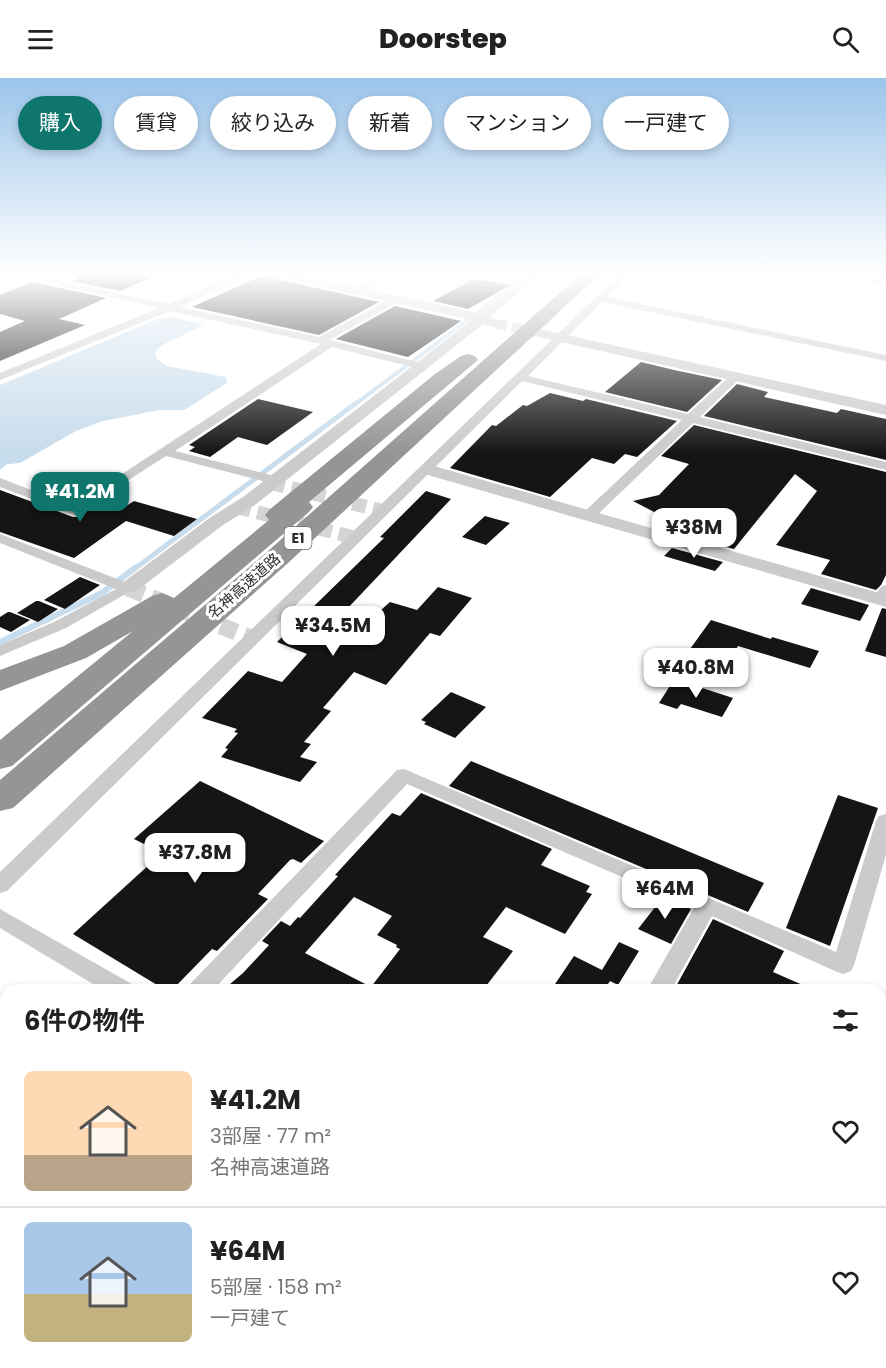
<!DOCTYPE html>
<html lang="ja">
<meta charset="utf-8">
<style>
body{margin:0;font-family:Poppins,"Noto Sans JP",sans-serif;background:#f2f2f2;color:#222;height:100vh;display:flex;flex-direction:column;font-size:22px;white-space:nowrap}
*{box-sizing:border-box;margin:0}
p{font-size:20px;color:#767676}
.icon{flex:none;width:33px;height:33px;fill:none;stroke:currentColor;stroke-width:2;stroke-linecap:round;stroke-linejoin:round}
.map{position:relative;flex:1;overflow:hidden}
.drawer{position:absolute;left:0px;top:906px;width:886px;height:384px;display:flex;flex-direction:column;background:#fff;border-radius:18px 18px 0 0;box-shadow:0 3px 9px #0003}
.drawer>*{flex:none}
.hud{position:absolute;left:18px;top:18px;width:850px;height:54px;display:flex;gap:12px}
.price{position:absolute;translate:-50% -51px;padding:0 14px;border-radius:12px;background:#fff;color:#222;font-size:20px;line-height:39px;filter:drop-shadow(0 2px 3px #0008)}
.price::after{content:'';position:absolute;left:50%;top:36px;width:18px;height:14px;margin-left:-9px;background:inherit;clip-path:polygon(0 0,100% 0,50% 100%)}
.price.current{background:#0f766e;color:#fff}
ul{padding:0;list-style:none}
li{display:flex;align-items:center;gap:18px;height:150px;padding:0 24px}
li+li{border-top:2px solid #e0e0e0}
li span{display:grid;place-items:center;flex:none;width:168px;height:120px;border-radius:9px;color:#555}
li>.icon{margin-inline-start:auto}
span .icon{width:72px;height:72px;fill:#fffc;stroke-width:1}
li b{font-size:26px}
h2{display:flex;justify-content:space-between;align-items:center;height:72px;padding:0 24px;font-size:26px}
.tag{padding:0 21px;border-radius:27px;background:#fff;box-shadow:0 3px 9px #0003;font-size:21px;line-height:54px}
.tag.current{background:#0f766e;color:#fff}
header{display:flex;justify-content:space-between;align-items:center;height:78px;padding:0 24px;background:#fff;font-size:27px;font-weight:800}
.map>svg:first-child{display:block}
</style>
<header><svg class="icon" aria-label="menu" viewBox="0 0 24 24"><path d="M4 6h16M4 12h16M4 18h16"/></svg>Doorstep<svg class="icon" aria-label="search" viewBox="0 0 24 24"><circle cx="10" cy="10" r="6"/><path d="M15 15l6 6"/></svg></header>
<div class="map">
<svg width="886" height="1290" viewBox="0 0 886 1290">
<rect width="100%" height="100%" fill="#fff"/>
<polygon fill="#c7dcec" points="173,239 204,247 162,267 155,274 157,281 167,288 226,299 227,305 184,332 159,332 103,343 76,353 20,385 0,387 0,307 160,240"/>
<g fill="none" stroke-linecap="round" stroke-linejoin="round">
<g stroke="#c7dcec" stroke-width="4">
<polyline points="214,212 252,195"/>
<polyline points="478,235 527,195"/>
<polyline points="354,327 468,242"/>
</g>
<g stroke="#c7dcec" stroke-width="5">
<polyline points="0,389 10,380"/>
<polyline points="133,492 356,325"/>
</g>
<polyline stroke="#c7dcec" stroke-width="6" points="0,564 102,515 135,490"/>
</g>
<g fill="#151515" fill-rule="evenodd">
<polygon points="78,195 162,195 120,213 72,203 78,201"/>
<polygon points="264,197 276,201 379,224 319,257 192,229"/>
<polygon points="474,201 511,207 468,231 433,223"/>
<polygon points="33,204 106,220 59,241 85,247 0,283 0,254 25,243 0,236 0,217"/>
<polygon points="395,228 461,243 408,279 336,261"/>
<polygon points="641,284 674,292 722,302 687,334 605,314"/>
<polygon points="737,306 768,314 764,319 837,335 841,331 886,341 886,382 704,338"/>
<polygon points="550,315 583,323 586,321 677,343 637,379 625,376 614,386 592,380 550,419 450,390 492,347 496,348 523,327 527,328"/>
<polygon points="258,321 313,334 267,367 238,359 210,379 189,373 195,369 189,367"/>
<polygon points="694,347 886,394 886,497 881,507 876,512 821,496 830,482 776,467 817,413 795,396 734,471 683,457 687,452 680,450 688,441 656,435 633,423 659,417 689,386 661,378"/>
<polygon points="0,412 73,439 78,439 101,424 123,430 134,423 197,441 174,458 126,443 74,480 0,454"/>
<polygon points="426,413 451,421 347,531 363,548 390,524 417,532 438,509 472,520 440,558 430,555 386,607 354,594 323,630 331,633 304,664 311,666 300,679 317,684 300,704 221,679 228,671 225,670 238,655 234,654 237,651 202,640 248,593 282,604 307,576 277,564 384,460 380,459"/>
<polygon points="485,438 510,445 486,467 462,459"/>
<polygon points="672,470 723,484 715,493 664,478"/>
<polygon points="80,499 100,507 65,531 44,522"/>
<polygon points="811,510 869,527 860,543 801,526"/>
<polygon points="36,523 39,523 58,531 38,544 17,535"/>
<polygon points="882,530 886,531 886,579 865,573"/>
<polygon points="8,534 10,534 30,542 11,554 0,549 0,539"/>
<polygon points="711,542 771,561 772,559 819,573 810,590 738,568 728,583 690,571"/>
<polygon points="673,603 696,608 733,620 722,639 681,626 677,631 659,625"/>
<polygon points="451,614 486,629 455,660 424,646 426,644 421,642"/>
<polygon points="471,683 659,761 764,805 748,834 449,708"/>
<polygon points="200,703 324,763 301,785 293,781 290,782 258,816 268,821 217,873 212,871 174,910 166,906 162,910 73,856 162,775 134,761"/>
<path d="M421,715L552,771L541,787L590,808L586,814L592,816L565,856L506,829L483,859L513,873L483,912H223L243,895L269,867L262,863L281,843L290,848L298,839L300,840L338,798L335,797L392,735L400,738ZM354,819L392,838L377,857L397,867L396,869L400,871L371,909L305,875Z"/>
<polygon points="838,717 878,730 830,868 786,850"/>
<polygon points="663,819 691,831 671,866 638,851"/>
<polygon points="713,841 784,873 773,894 814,912 674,912"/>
<polygon points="619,864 639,873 618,907 610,903 604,912 551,912 574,878 602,892"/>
</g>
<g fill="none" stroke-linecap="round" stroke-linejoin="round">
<polyline stroke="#d5d5d5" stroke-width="10" stroke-dasharray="10 5" stroke-linecap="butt" points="497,246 539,255"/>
<g stroke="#d5d5d5" stroke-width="14" stroke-dasharray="14 7" stroke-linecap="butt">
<polyline points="271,405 383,433"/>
<polyline points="237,429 356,460"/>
</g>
<polyline stroke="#d5d5d5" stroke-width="17" stroke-dasharray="17 8" stroke-linecap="butt" points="128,510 253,561"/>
<g fill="#cbcbcb" fill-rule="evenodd">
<polygon points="6,195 23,195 168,226 238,195 250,195 180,229 319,259 395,218 399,219 399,223 330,262 424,286 426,288 420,291 332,269 175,373 279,399 281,402 279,405 274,406 166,378 74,437 0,409 0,400 73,428 321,266 170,233 0,302 0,295 159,230"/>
<polygon points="382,195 394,195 359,215 351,213"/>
<polygon points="532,195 543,195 485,243 477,243 477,239"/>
<polygon points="621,195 631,195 607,219 886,277 886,283 602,224 528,298 688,336 732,296 740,296 740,300 700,339 886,384 886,392 693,345 593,441 583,441 581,438 583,435 682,342 522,303 7,813 0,815 0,794"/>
<polygon points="833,195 852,195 886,201 886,207"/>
<polygon points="0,456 133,507 136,510 66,550 0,578 0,567 54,544 116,511 0,465"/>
<polygon points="886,507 886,524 874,524 872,521 881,509"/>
<polygon points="404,691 836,874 876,743 879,738 886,736 886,777 854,887 851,893 843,896 835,893 712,838 671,912 647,912 694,830 407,706 213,912 187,912 191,905 397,692"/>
<polygon points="0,831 130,905 134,912 103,912 0,850"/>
<polygon points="431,1284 462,1284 460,1290 429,1290"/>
<polygon points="740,1284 779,1284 781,1290 742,1290"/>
</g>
<g fill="#cbcbcb" fill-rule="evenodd">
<polygon points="270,195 292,195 473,234 502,243 504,246 497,250 483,246 255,427 223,447 135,514 121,514 118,510 121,506 211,439 243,419 472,242 276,199"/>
<polygon points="539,251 886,327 886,337 534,258 532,255"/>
<polygon points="427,386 886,517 886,529 421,395 419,391"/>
</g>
<g fill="#959595" fill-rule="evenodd">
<polygon points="582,195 601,195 288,485 13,730 0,733 0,702 268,473"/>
<polygon points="468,276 475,278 478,282 309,424 313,429 309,434 12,688 0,691 0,662 133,553 86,580 0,613 0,592 64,568 152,518 162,515 174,520 269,442 265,437 269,432 435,296 461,278"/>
</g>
</g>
<linearGradient id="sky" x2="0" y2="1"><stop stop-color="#9bc4ea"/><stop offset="0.52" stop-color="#fff"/><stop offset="1" stop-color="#fff" stop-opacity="0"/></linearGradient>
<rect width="886" height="375" fill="url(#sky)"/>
<g text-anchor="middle" stroke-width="6" stroke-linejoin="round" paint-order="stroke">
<rect fill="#fff" stroke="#6d6d6d" stroke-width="1.5" x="284.5" y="449" width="27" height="22" rx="4.5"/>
<g font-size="14" font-weight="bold" fill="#2e2e2e">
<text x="298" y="465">E1</text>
</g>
<g font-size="15" fill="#2e2e2e" stroke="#fff">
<text transform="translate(244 508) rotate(-41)" y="5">名神高速道路</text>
</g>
</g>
</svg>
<b class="price current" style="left:80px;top:445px">¥41.2M</b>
<b class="price" style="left:694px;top:481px">¥38M</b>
<b class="price" style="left:333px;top:579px">¥34.5M</b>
<b class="price" style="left:696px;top:621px">¥40.8M</b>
<b class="price" style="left:195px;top:806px">¥37.8M</b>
<b class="price" style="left:665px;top:842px">¥64M</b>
<div class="hud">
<a class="tag current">購入</a>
<a class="tag">賃貸</a>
<a class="tag">絞り込み</a>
<a class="tag">新着</a>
<a class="tag">マンション</a>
<a class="tag">一戸建て</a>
</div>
<section class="drawer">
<h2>6件の物件<svg class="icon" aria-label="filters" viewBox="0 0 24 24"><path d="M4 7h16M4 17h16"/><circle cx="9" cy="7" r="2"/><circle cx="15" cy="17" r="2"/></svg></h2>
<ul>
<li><span style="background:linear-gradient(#ffd9b3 70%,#b9a48a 0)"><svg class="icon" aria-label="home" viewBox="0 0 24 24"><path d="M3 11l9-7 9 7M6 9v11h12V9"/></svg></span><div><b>¥41.2M</b><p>3部屋 · 77 m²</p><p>名神高速道路</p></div><svg class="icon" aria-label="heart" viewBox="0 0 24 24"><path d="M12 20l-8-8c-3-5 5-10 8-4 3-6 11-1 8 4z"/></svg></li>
<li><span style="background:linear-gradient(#a9c7e8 60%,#c2b280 0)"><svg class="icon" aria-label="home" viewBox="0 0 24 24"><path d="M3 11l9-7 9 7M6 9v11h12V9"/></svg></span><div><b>¥64M</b><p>5部屋 · 158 m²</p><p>一戸建て</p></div><svg class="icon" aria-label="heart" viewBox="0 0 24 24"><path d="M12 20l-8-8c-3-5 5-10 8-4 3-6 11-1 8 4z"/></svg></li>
</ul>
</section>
</div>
